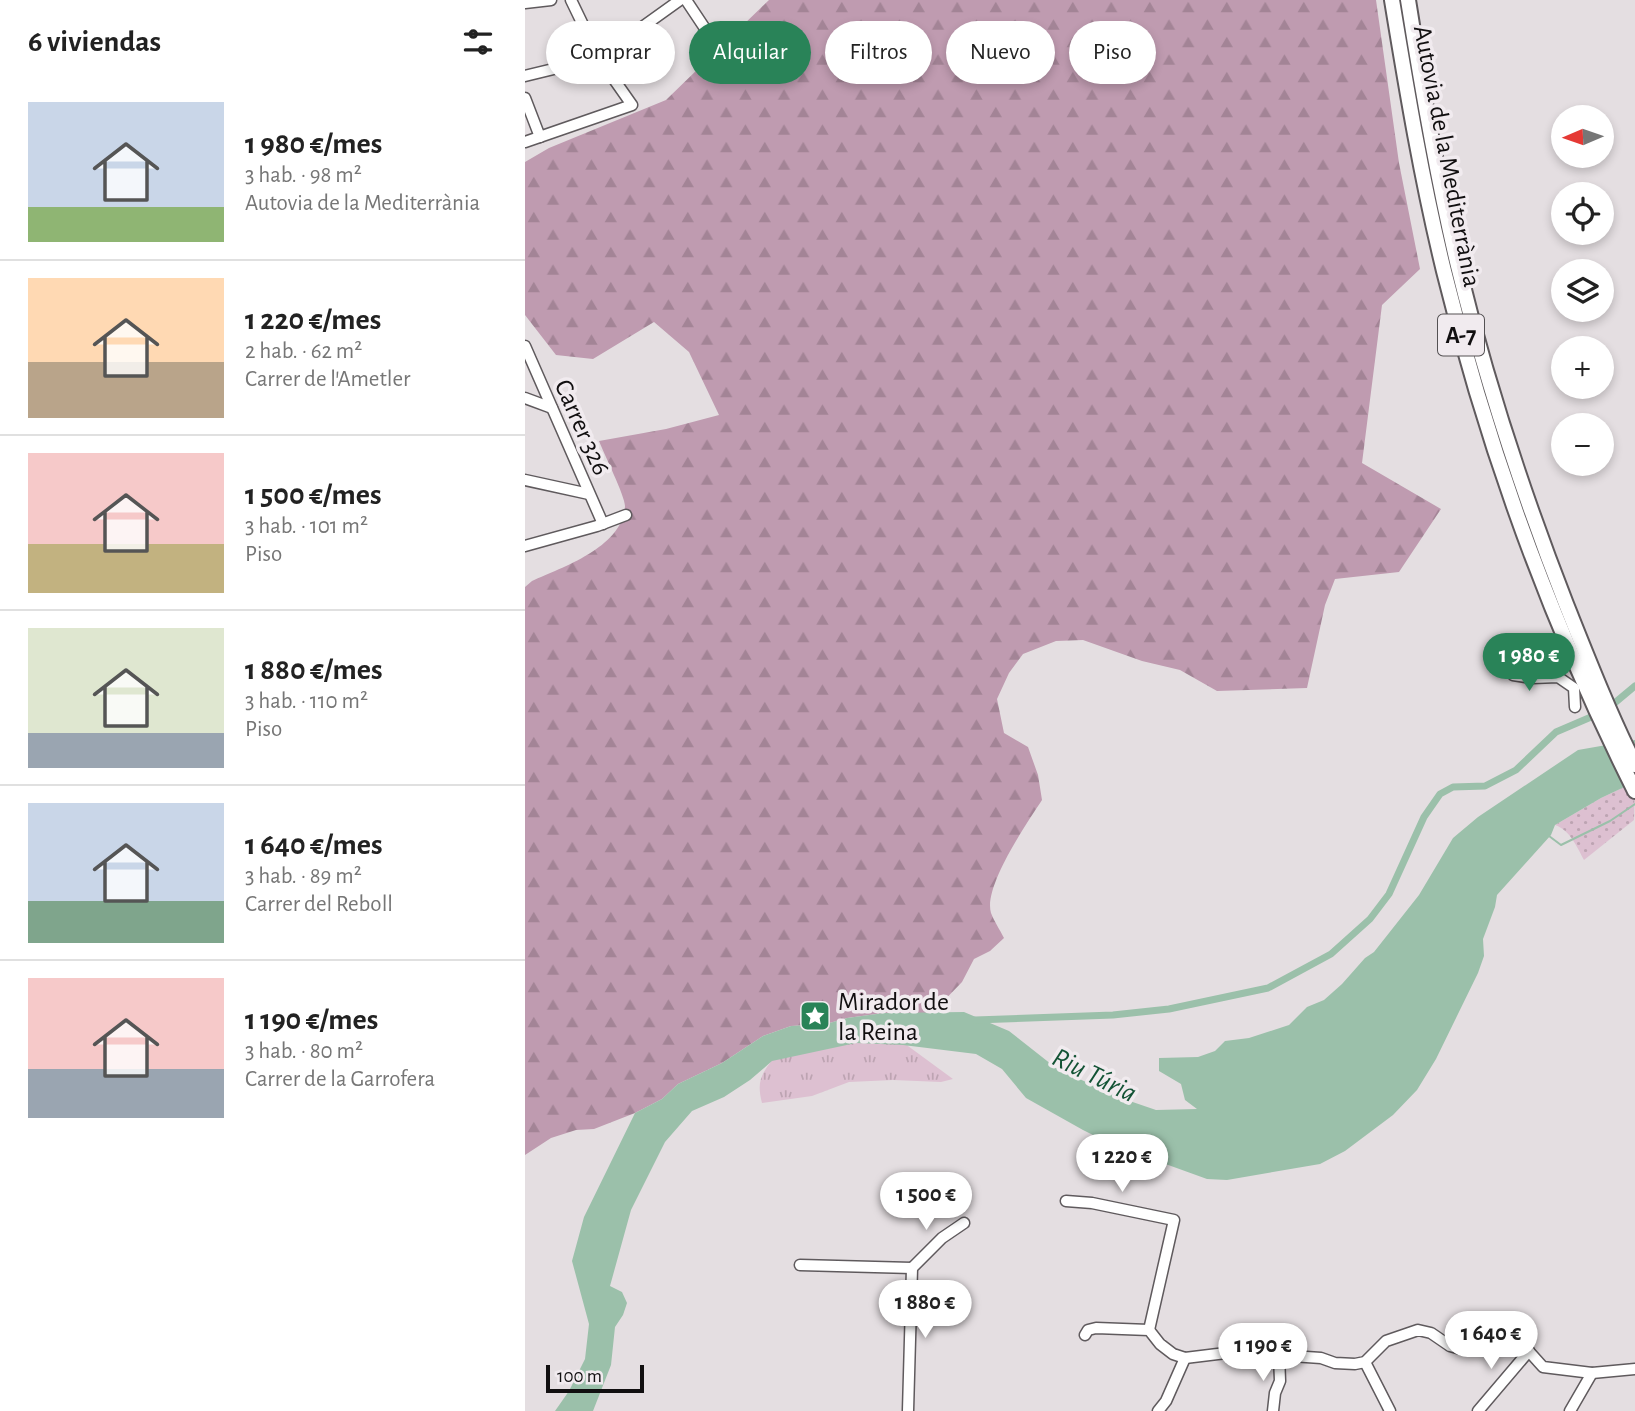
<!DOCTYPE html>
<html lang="es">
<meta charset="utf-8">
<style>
body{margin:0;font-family:"Alegreya Sans",sans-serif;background:#f6f6f6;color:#222;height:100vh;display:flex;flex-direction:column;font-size:26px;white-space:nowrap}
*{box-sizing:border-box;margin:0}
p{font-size:23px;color:#767676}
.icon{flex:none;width:38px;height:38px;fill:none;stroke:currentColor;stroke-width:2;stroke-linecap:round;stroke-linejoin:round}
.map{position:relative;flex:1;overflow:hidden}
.details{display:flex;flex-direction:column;background:#fff;width:525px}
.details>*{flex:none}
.guide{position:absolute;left:21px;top:21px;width:665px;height:63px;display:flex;gap:14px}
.needle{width:46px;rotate:268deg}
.controls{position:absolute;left:1026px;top:105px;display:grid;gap:14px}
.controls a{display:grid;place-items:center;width:63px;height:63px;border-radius:50%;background:#fff;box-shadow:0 4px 10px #0003;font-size:35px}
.scale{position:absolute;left:21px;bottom:18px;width:98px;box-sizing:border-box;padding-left:7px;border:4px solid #110f10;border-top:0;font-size:19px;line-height:24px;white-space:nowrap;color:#110f10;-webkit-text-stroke:5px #f1ebef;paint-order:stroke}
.price{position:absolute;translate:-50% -60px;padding:0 16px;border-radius:24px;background:#fff;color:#222;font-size:23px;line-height:46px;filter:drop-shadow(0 2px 4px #0008)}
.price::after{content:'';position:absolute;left:50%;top:42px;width:21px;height:16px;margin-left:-10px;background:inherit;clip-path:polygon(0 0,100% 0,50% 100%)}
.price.on{background:#298358;color:#fff}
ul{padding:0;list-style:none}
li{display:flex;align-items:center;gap:21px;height:175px;padding:0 28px}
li+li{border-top:2px solid #e0e0e0}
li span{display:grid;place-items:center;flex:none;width:196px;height:140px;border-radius:0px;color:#555}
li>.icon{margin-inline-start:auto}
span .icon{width:84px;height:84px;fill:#fffc;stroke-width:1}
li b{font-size:30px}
h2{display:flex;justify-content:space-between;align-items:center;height:84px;padding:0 28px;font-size:30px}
.chip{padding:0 24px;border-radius:32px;background:#fff;box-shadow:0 4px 10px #0003;font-size:24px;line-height:63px}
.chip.on{background:#298358;color:#fff}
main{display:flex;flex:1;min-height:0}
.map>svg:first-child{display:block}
</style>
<main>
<section class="details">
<h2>6 viviendas<svg class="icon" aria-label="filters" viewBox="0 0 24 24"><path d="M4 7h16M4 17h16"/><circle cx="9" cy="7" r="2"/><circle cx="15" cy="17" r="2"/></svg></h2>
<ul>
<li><span style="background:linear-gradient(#c9d6e8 75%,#8fb573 0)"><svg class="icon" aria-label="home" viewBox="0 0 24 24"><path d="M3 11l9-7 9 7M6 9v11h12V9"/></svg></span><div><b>1 980 €/mes</b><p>3 hab. · 98 m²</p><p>Autovia de la Mediterrània</p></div></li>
<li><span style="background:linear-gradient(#ffd9b3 60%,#b9a48a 0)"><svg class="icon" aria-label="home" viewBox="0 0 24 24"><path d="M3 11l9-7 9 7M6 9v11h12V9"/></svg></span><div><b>1 220 €/mes</b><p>2 hab. · 62 m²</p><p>Carrer de l'Ametler</p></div></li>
<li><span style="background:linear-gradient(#f6c9c9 65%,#c2b280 0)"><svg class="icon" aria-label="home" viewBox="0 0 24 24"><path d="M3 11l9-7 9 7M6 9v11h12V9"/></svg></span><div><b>1 500 €/mes</b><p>3 hab. · 101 m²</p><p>Piso</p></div></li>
<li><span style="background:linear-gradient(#dfe7d0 75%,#9aa5b1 0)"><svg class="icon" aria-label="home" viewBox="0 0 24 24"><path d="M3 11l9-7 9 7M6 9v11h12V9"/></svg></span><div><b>1 880 €/mes</b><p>3 hab. · 110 m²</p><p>Piso</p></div></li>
<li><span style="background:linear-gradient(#c9d6e8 70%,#7fa58c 0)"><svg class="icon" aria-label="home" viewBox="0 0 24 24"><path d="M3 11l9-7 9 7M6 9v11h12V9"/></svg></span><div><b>1 640 €/mes</b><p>3 hab. · 89 m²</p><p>Carrer del Reboll</p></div></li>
<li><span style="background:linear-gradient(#f6c9c9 65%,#9aa5b1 0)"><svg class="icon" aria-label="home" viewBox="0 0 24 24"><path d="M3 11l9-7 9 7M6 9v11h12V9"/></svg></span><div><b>1 190 €/mes</b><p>3 hab. · 80 m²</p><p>Carrer de la Garrofera</p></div></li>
</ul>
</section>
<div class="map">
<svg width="1110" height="1411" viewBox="0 0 1110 1411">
<defs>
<pattern id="grass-dots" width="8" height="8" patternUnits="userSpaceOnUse" patternTransform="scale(1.75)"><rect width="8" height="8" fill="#ddc0d1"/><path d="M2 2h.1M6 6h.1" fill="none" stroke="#bda4b2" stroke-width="1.8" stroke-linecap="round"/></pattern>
<pattern id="forest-firs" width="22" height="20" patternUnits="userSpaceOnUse" patternTransform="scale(1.75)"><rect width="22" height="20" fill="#bf9bb0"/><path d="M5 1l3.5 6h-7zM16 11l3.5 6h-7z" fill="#a38496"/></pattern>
<pattern id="park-tufts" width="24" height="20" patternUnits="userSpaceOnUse" patternTransform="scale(1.75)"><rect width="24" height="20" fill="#ddc0d1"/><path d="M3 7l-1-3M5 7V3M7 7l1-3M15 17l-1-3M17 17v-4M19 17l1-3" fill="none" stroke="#bda4b2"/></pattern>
</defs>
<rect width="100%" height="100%" fill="#e4dee1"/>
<path fill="url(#grass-dots)" d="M1110,782L1109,820L1059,860C1052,847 1045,830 1030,825L1076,798Z"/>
<path fill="url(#forest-firs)" d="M244,0H851L874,163L895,269L857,305L837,463L916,509L874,572L810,579L800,605L782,688L692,691L655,670L617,661L558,640L531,641L498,654L484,673L472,699L479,733L503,747L513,775L517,800C502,823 458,887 466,913C469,921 475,930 479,938L465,951L449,959L437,982L407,1013H359L322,1018L301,1024L266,1026L238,1036L197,1063L153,1084L137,1099L110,1113L69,1129L51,1130L26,1138L0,1155V587L7,581C38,567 98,547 100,506C100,496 79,454 74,441L141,429L194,415L164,352L129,322L68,359L31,355L0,315V162L24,148L141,100Z"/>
<path fill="url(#park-tufts)" d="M379,1040L383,1046L428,1079L416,1082L368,1080L324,1082L287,1096L237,1103C231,1080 237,1074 250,1056L303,1042Z"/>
<polygon fill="#9bc0aa" points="1110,740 1110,782 1076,798 1030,825 1026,835 972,895 970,907 958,939 959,956 953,973 911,1059 892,1090 868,1115 820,1151 795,1164 702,1180 682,1179 588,1145 558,1130 501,1098 477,1069 451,1054 378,1045 331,1043 247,1061 225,1080 199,1097 167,1111 140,1142 106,1210 85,1286 97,1292 102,1303 98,1315 90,1327 86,1365 68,1411 30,1411 44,1391 60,1359 64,1324 47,1261 59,1217 110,1113 137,1099 153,1084 197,1063 238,1036 266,1026 301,1024 322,1018 359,1013 439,1012 484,1031 531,1068 593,1097 631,1110 672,1109 660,1100 656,1084 634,1071 634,1058 673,1057 690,1051 700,1041 724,1038 764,1025 782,1007 799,1000 817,984 840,958 849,952 894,895 928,838 953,817 1053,750"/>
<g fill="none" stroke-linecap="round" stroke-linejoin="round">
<polyline stroke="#9bc0aa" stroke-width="2" points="1024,836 1036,845 1085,821 1110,804"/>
<polyline stroke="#9bc0aa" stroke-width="7" points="450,1020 588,1015 644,1009 743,988 806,954 845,919 864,894 899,817 915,794 928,787 960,786 991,770 1031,732 1080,711 1110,686"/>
<g stroke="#5f5a5d" stroke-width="13">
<g id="minor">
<polyline points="161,0 181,30"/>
<polyline points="0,3 26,0"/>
<polyline points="0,76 74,58 155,0"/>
<polyline points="0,98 15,137"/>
<polyline points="0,142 107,105 74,58 46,0"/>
<polyline points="0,346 78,524"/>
<polyline points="0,398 27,408"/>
<polyline points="0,480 64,494"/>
<polyline points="0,546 72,526 101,515"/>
<polyline points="980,664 988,675 1007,678 1033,677 1049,688 1050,707"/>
<polyline points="541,1201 567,1203 649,1220 624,1330"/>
<polyline points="275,1265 387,1268"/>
<polyline points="560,1335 563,1330 571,1328 624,1330 635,1344 648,1354 660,1358 709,1352 796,1358 810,1363 830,1364 840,1362 861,1341 893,1330 906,1333 925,1346 936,1349 986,1336 991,1337 1018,1367 1067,1373 1110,1369"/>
<polyline points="840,1362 865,1411"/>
<polyline points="383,1411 387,1268 417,1238 439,1223"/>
<polyline points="633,1411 641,1401 660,1358"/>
<polyline points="748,1411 750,1393 755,1381 754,1355"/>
<polyline points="953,1411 1004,1351"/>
<polyline points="1045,1411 1067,1373"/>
</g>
</g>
<g stroke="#5f5a5d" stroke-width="18">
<g id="highway">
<path d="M867,0C882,91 897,181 919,271C963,450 1027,626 1110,791"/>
<path d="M883,0C897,89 912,178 933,266C961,381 998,494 1041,604C1063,659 1084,713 1110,765"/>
</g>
</g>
<use href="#minor" stroke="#fff" stroke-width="10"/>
<use href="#highway" stroke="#fff" stroke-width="14"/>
</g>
<defs>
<g id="sight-square" transform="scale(1.575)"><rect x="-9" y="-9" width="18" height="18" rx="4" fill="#298358" stroke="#f1ebef"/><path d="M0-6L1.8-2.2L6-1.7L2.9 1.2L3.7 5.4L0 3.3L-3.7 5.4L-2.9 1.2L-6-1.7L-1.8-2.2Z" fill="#fff"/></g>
</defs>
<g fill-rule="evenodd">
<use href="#sight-square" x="290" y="1016"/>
</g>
<g text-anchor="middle" stroke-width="7" stroke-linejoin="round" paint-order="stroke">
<rect fill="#f1ebef" stroke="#545153" stroke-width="2" x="913" y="314.5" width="46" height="41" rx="5"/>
<g font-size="24" font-weight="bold" fill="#110f10">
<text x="936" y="343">A-7</text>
</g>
<g font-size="26" fill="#110f10" stroke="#f1ebef">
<text transform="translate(923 156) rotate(79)" y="9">Autovia de la Mediterrània</text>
<text transform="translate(58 427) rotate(66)" y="9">Carrer 326</text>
</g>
<g font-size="26" fill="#110f10" stroke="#f1ebef" text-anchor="start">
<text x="313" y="1010">Mirador de<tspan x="313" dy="30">la Reina</tspan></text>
</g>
<g font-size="28" font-style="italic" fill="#135335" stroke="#f1ebef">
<text transform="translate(570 1074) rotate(26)" y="10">Riu Túria</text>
</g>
</g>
</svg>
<div class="controls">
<a><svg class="needle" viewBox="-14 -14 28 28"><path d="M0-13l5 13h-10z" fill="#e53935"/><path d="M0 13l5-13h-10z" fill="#767676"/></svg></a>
<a><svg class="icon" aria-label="locate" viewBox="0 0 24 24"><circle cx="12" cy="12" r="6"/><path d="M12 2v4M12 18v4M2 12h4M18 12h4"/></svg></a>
<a><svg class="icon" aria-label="layers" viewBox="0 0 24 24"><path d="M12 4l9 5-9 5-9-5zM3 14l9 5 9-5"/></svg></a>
<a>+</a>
<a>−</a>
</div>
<div class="scale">100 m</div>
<b class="price on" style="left:1004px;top:693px">1 980 €</b>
<b class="price" style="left:597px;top:1194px">1 220 €</b>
<b class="price" style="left:401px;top:1232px">1 500 €</b>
<b class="price" style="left:400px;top:1340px">1 880 €</b>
<b class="price" style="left:966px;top:1371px">1 640 €</b>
<b class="price" style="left:738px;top:1383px">1 190 €</b>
<div class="guide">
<a class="chip">Comprar</a>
<a class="chip on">Alquilar</a>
<a class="chip">Filtros</a>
<a class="chip">Nuevo</a>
<a class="chip">Piso</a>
</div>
</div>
</main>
